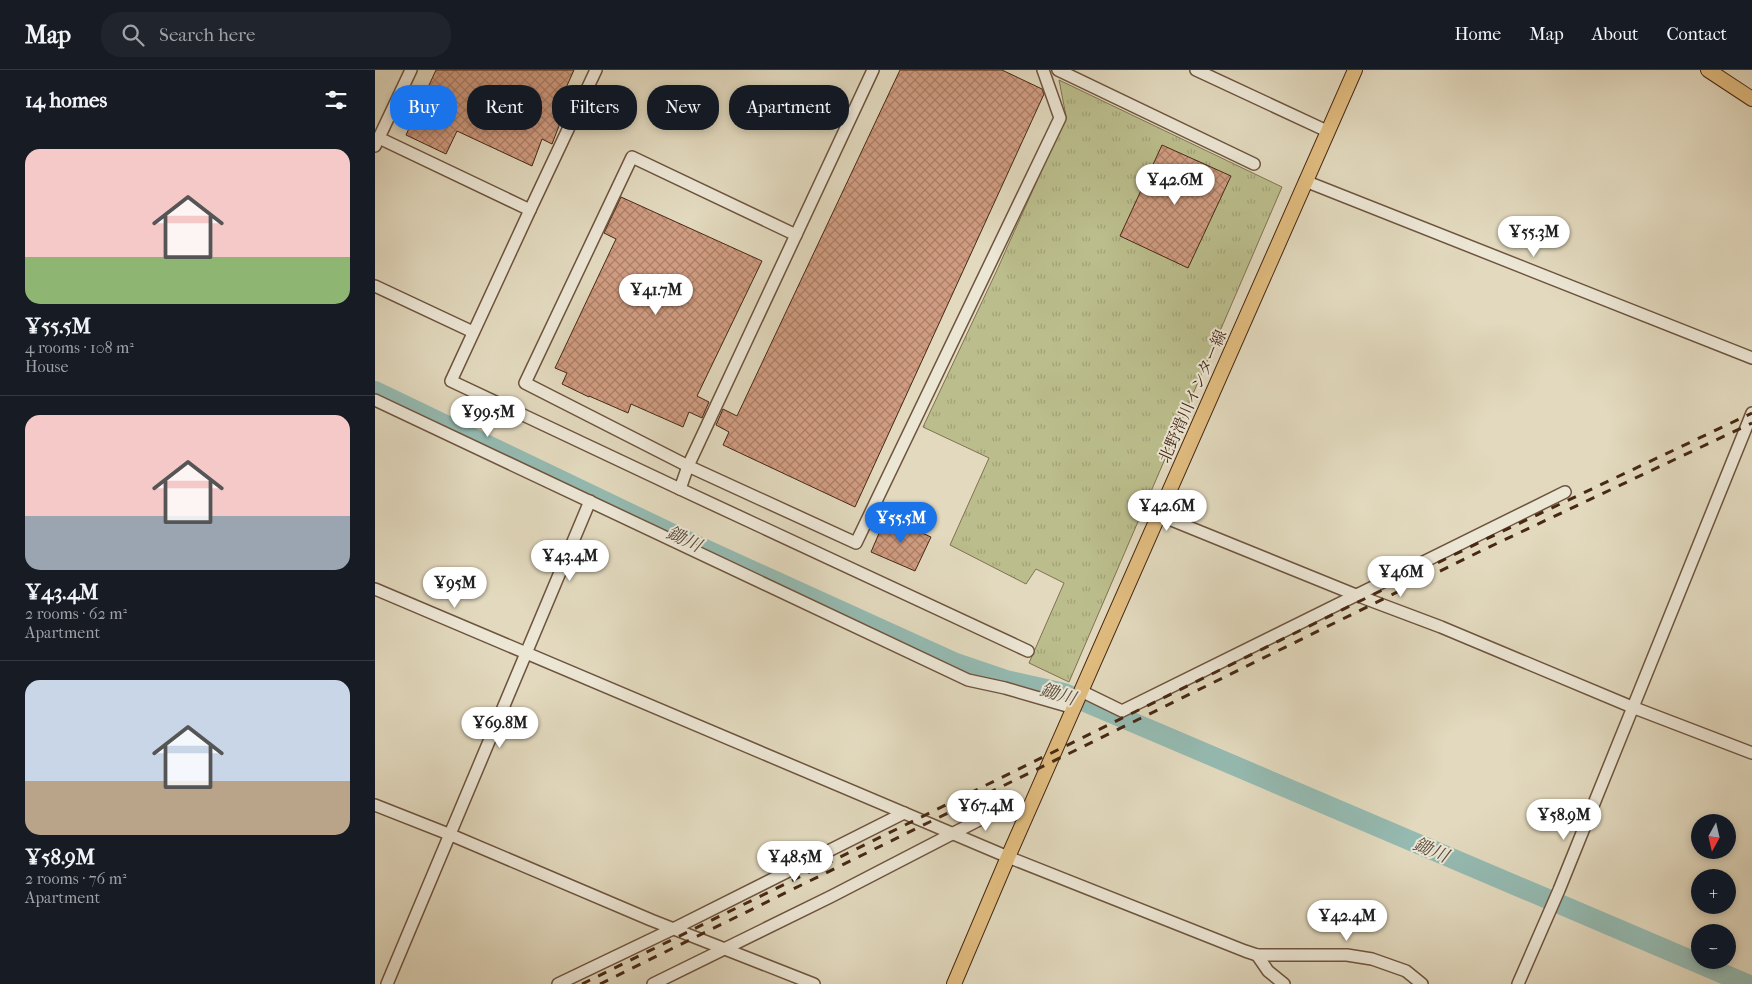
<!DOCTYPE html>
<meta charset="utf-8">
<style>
body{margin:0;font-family:"IM FELL French Canon","Noto Serif JP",serif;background:#20242c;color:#f1f3f6;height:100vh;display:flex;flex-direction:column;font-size:19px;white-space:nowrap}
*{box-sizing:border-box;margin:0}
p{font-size:16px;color:#9ea1a6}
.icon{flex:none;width:28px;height:28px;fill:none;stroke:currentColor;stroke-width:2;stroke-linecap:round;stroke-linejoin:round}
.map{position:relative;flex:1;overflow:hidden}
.panel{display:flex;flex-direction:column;background:#171b24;width:375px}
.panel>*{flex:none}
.guide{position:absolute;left:15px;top:15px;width:475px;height:45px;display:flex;gap:10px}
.needle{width:32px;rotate:188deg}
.buttons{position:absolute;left:1316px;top:744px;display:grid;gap:10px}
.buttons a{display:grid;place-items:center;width:45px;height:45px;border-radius:50%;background:#171b24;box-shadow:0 2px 8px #0003;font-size:25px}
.price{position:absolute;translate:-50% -42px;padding:0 11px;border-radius:18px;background:#fff;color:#222;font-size:16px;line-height:32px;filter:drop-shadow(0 1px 2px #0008)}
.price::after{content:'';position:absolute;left:50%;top:30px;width:15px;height:11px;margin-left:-8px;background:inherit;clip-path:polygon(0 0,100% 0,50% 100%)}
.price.active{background:#1a73e8;color:#fff}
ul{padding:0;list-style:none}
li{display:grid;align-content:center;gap:10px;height:265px;padding:0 25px}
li+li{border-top:1px solid #363941}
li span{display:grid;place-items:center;height:155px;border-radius:15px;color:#555}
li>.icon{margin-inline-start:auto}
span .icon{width:90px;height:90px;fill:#fffc;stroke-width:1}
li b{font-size:21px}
h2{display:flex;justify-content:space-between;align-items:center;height:60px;padding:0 25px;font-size:21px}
.pill{padding:0 18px;border-radius:20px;background:#171b24;box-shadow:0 2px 8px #0003;font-size:18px;line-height:45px}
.pill.active{background:#1a73e8;color:#fff}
header{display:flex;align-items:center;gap:30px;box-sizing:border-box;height:70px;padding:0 25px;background:#171b24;border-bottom:1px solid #363941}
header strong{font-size:24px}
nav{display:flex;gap:28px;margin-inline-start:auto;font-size:18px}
.search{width:350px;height:45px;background:#20242c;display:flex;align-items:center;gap:12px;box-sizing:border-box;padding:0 18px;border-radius:20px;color:#9ea1a6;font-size:19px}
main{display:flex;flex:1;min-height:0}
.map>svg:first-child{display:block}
</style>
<header>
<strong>Map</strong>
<div class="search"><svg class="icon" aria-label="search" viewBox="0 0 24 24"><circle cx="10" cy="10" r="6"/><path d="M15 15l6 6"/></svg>Search here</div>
<nav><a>Home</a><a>Map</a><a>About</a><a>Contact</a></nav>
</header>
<main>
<section class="panel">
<h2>14 homes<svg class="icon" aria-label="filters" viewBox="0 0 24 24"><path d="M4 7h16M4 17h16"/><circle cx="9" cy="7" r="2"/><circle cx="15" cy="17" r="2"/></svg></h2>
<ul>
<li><span style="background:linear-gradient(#f6c9c9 70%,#8fb573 0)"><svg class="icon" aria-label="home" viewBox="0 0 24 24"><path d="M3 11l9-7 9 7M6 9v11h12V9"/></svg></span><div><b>¥55.5M</b><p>4 rooms · 108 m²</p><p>House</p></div></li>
<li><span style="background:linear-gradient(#f6c9c9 65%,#9aa5b1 0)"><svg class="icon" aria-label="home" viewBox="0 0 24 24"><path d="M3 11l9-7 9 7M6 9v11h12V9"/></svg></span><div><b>¥43.4M</b><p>2 rooms · 62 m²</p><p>Apartment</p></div></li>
<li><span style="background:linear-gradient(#c9d6e8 65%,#b9a48a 0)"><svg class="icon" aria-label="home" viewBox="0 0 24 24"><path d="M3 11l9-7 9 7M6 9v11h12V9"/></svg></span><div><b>¥58.9M</b><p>2 rooms · 76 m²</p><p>Apartment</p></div></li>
</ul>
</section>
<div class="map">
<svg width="1377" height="914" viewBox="0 0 1377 914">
<defs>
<pattern id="grass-tufts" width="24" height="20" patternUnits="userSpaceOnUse" patternTransform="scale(1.25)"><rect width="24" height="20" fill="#bbbd8c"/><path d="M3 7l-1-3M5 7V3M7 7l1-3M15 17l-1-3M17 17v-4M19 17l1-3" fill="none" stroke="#a2a278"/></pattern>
<pattern id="building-cross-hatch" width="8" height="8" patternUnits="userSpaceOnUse" patternTransform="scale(1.25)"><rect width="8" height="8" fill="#d09c81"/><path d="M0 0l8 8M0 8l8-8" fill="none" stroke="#ab7f68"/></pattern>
</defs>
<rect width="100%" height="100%" fill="#e2d9be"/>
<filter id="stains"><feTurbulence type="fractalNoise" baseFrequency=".004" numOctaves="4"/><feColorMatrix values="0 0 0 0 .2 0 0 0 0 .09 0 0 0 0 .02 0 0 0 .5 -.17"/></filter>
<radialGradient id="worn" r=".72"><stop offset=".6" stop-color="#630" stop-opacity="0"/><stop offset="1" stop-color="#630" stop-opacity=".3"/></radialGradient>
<polygon fill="url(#grass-tufts)" stroke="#817250" points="684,10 907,117 694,612 654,593 689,513 661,499 651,514 575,475 614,388 548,357 622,200 691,46"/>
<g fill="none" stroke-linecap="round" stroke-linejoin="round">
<polyline stroke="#95bab1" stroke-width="20" points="0,321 321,475 581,593 631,610 689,623 1372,914"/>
</g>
<g fill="url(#building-cross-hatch)" stroke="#472813">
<polygon points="61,0 199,0 182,38 189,43 177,74 167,69 157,96 82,61 71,84 31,65"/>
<polygon points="525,0 627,0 667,19 669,24 480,437 348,375 354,362 341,355 348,339 362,346"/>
<polygon points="787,75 856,106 813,198 745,166"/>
<polygon points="246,127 387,191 322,326 334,332 327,348 314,342 308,357 256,334 253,343 214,326 214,327 187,314 192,303 180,298 241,169 229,163"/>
<polygon points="511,447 556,467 540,501 496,482"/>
</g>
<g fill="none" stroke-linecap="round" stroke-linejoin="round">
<g stroke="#6e543e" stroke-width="14">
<g id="minor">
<polyline points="498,0 313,396 305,419 653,581"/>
<polyline points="683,0 879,94"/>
<polyline points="821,0 952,61"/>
<polyline points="4,68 155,140 76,311 305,419"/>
<polyline points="0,76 36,0"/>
<polyline points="930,111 1377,288"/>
<polyline points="155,140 221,0"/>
<polyline points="421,165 257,87 150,313 313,396 481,473 685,48 668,0"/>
<polyline points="0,216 98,262"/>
<polyline points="0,330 593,610 630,618 699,638"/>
<polyline points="784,445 981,525 1066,557 1257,637 1377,683"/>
<polyline points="0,519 633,787 870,881 882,885 972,885 997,889 1031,901 1047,914"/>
<polyline points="706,621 747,641 1190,422"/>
<polyline points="0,735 76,765 276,850 439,914"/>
<polyline points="882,885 893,901 909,914"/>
<polyline points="12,914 215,431"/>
<polyline points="183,914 298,859 529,743"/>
<polyline points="278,914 457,826 631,736"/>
<polyline points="1143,914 1184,820 1377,343"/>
</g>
</g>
<g stroke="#472813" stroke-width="16">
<g id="major">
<polyline points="1333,0 1377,29"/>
<polyline points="579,914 633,787 980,0"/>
</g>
</g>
<use href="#minor" stroke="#ece6d5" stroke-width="11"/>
<use href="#major" stroke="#e1bc7f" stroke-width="14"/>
<g stroke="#472813" stroke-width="3" stroke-dasharray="9 9" stroke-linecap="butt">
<polyline points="207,914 1105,472 1377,343"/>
<polyline points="225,914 1110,479 1377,353"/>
</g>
</g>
<g text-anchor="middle" stroke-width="4" stroke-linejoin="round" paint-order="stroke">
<g font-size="16" fill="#472813" stroke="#ece6d5">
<text transform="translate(817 326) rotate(-66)" y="6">北野滑川インター線</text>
</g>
<g font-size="18" font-style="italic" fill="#5a4c3a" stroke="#ece6d5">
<text transform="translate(309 469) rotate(25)" y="6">鋤川</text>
<text transform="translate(683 624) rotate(17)" y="6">鋤川</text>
<text transform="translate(1056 780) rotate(23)" y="6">鋤川</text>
</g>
</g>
<rect width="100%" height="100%" filter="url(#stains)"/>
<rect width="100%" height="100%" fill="url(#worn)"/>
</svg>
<div class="buttons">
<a><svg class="needle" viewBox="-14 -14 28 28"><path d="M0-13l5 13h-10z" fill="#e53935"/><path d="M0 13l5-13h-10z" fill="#9ea1a6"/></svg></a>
<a>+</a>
<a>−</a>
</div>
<b class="price" style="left:800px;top:136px">¥42.6M</b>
<b class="price" style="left:1159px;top:188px">¥55.3M</b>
<b class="price" style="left:281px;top:246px">¥41.7M</b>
<b class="price" style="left:113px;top:368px">¥99.5M</b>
<b class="price" style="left:792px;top:462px">¥42.6M</b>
<b class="price active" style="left:526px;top:474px">¥55.5M</b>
<b class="price" style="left:195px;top:512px">¥43.4M</b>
<b class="price" style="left:1026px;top:528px">¥46M</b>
<b class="price" style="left:80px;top:539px">¥95M</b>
<b class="price" style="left:125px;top:679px">¥69.8M</b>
<b class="price" style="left:611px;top:762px">¥67.4M</b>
<b class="price" style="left:1189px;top:771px">¥58.9M</b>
<b class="price" style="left:420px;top:813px">¥48.5M</b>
<b class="price" style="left:972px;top:872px">¥42.4M</b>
<div class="guide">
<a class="pill active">Buy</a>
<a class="pill">Rent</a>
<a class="pill">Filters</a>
<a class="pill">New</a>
<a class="pill">Apartment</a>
</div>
</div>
</main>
